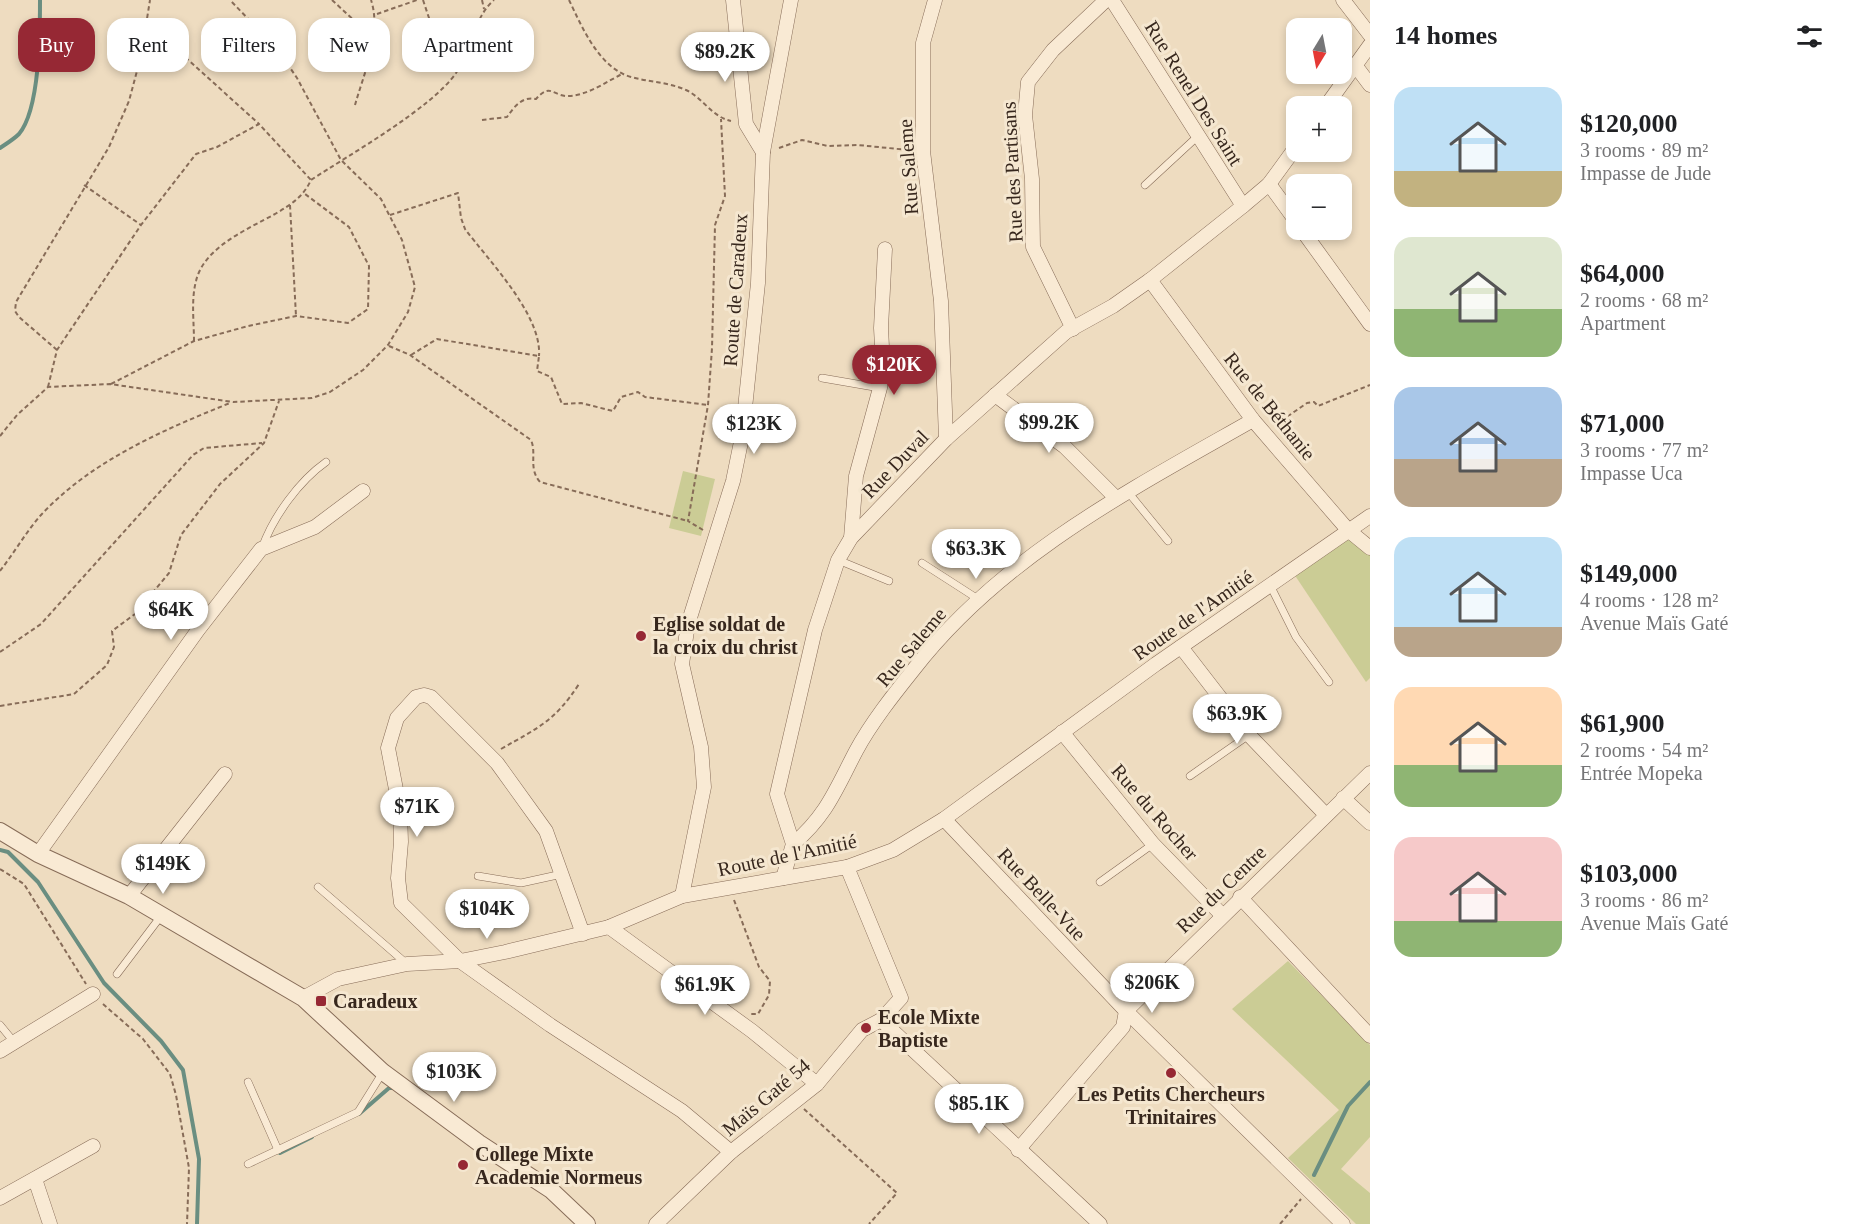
<!DOCTYPE html>
<meta charset="utf-8">
<style>
body{margin:0;font-family:Georgia,serif;background:#f2f2f2;color:#202124;height:100vh;display:flex;flex-direction:column;font-size:22px;white-space:nowrap}
*{box-sizing:border-box;margin:0}
p{font-size:20px;color:#757577}
.icon{flex:none;width:33px;height:33px;fill:none;stroke:currentColor;stroke-width:2;stroke-linecap:round;stroke-linejoin:round}
.map{position:relative;flex:1;overflow:hidden}
.details{display:flex;flex-direction:column;background:#fff;width:480px}
.details>*{flex:none}
.hud{position:absolute;left:18px;top:18px;width:570px;height:54px;display:flex;gap:12px}
.needle{width:39px;rotate:190deg}
.fabs{position:absolute;left:1286px;top:18px;display:grid;gap:12px}
.fabs a{display:grid;place-items:center;width:66px;height:66px;border-radius:12px;background:#fff;box-shadow:0 3px 9px #0003;font-size:30px}
.price{position:absolute;translate:-50% -51px;padding:0 14px;border-radius:21px;background:#fff;color:#222;font-size:20px;line-height:39px;filter:drop-shadow(0 2px 3px #0008)}
.price::after{content:'';position:absolute;left:50%;top:36px;width:18px;height:14px;margin-left:-9px;background:inherit;clip-path:polygon(0 0,100% 0,50% 100%)}
.price.current{background:#962834;color:#fff}
ul{padding:0;list-style:none}
li{display:flex;align-items:center;gap:18px;height:150px;padding:0 24px}
li span{display:grid;place-items:center;flex:none;width:168px;height:120px;border-radius:18px;color:#555}
li>.icon{margin-inline-start:auto}
span .icon{width:72px;height:72px;fill:#fffc;stroke-width:1}
li b{font-size:26px}
h2{display:flex;justify-content:space-between;align-items:center;height:72px;padding:0 24px;font-size:26px}
.tag{padding:0 21px;border-radius:18px;background:#fff;box-shadow:0 3px 9px #0003;font-size:21px;line-height:54px}
.tag.current{background:#962834;color:#fff}
main{display:flex;flex:1;min-height:0}
.map>svg:first-child{display:block}
</style>
<main>
<div class="map">
<svg width="1370" height="1224" viewBox="0 0 1370 1224">
<rect width="100%" height="100%" fill="#eedcc0"/>
<g fill="#cbcc95">
<polygon points="683,471 715,479 701,536 669,528"/>
<polygon points="1351,537 1370,553 1370,678 1366,682 1294,574"/>
<polygon points="1288,961 1370,1045 1370,1137 1341,1169 1370,1193 1370,1224 1356,1224 1288,1158 1339,1110 1232,1009"/>
</g>
<g fill="none" stroke-linecap="round" stroke-linejoin="round">
<g stroke="#6a8e81" stroke-width="4">
<path d="M0,148C6,144 14,139 19,134C40,109 40,32 40,0"/>
<polyline points="0,850 8,852 38,882 104,983 161,1041 183,1070 199,1159 197,1224"/>
<polyline points="359,1114 389,1088 395,1088"/>
<polyline points="280,1153 312,1137"/>
<polyline points="1314,1175 1348,1106 1370,1082"/>
</g>
<g stroke="#876c58" stroke-width="8">
<g id="service">
<polyline points="1145,185 1198,136"/>
<polyline points="822,378 880,388"/>
<polyline points="1128,492 1168,541"/>
<path d="M262,548C273,517 299,481 326,462"/>
<polyline points="838,560 889,581"/>
<polyline points="922,563 978,599"/>
<polyline points="1270,585 1296,637 1329,682"/>
<polyline points="1190,776 1249,735"/>
<polyline points="478,876 521,883 562,874"/>
<polyline points="1100,882 1153,844"/>
<polyline points="318,887 407,964"/>
<polyline points="117,974 161,916"/>
<polyline points="0,1025 14,1042"/>
<polyline points="248,1082 278,1150"/>
<polyline points="248,1164 358,1112 383,1072"/>
</g>
</g>
<g stroke="#876c58" stroke-width="15">
<g id="minor">
<polyline points="733,0 746,124 763,152"/>
<polyline points="935,0 923,43 923,151 941,301 946,439"/>
<polyline points="1112,0 1243,206"/>
<polyline points="1343,0 1370,35"/>
<polyline points="1355,65 1370,85"/>
<polyline points="1326,106 1370,45"/>
<polyline points="1269,184 1296,221"/>
<polyline points="1302,230 1370,324"/>
<polyline points="1150,280 1253,420 1348,530 1370,548"/>
<polyline points="1073,329 1033,247 1032,179 1025,115 1028,82 1053,50 1106,0"/>
<polyline points="995,395 1065,447 1115,497"/>
<polyline points="851,538 856,476 880,388 883,366 881,328 885,249"/>
<polyline points="1181,647 1249,735 1326,815"/>
<polyline points="1062,732 1153,844 1222,915"/>
<polyline points="1343,798 1370,823"/>
<polyline points="944,819 1126,1011 1343,1224"/>
<path d="M793,844C827,815 836,789 856,751C871,723 894,694 914,669C1002,556 1130,490 1253,420"/>
<polyline points="38,854 198,630 261,549 315,527 363,491"/>
<polyline points="783,878 793,844 777,794 815,630 838,560 851,538 946,439 1066,332 1113,306 1150,280 1243,206 1269,184 1296,147"/>
<polyline points="129,896 225,774"/>
<polyline points="682,896 704,787 701,747 682,664 688,624 733,481 742,437 758,283 763,152 791,0"/>
<polyline points="1240,897 1370,1036"/>
<polyline points="609,927 752,1031 817,1084"/>
<polyline points="583,934 546,831 497,763 431,697 424,695 416,697 397,718 388,748 400,810 401,842 398,878 401,903 460,961 550,1025 682,1111 731,1152"/>
<polyline points="303,998 338,979 407,964 460,961 505,952 609,927 682,896 847,867 893,850 944,819 1156,664 1370,516"/>
<polyline points="881,1020 1100,1224"/>
<polyline points="0,1051 93,994"/>
<polyline points="1018,1150 1123,1027 1126,1011 1370,773"/>
<polyline points="35,1179 50,1224"/>
<polyline points="0,1198 93,1146"/>
<polyline points="656,1224 731,1152 817,1084 862,1030 881,1020 901,998 847,867"/>
</g>
</g>
<g stroke="#876c58" stroke-width="18">
<polyline id="tertiary" points="0,831 38,854 129,896 303,998 383,1072 479,1143 551,1190 587,1224"/>
</g>
<g stroke="#876c58" stroke-width="2" stroke-dasharray="4.5 3" stroke-linecap="butt">
<polyline points="332,0 373,38"/>
<polyline points="423,0 441,54 445,56 442,51"/>
<polyline points="482,0 484,9"/>
<path d="M569,0C582,27 599,68 631,77C649,82 668,82 686,90C703,98 712,117 731,121"/>
<polyline points="377,14 417,0"/>
<polyline points="141,56 177,54 184,56 259,124"/>
<path d="M355,105C364,73 382,33 371,0"/>
<path d="M482,120L507,117C514,107 522,96 536,99C551,82 553,97 569,96C588,95 606,82 622,74"/>
<polyline points="779,148 802,140 828,146 858,145 908,150"/>
<polyline points="84,185 141,225"/>
<polyline points="290,205 296,316"/>
<path d="M390,215L458,193L461,218L465,229C489,261 542,315 539,356"/>
<path d="M194,341C194,322 191,300 196,281C204,247 248,229 275,214C292,204 303,197 311,180C349,155 432,108 456,73C471,50 474,17 494,0"/>
<path d="M389,346L410,355L531,440C537,454 528,468 540,482L688,521"/>
<polyline points="57,350 19,317 15,311 16,302 109,147 129,101 141,56 150,0"/>
<polyline points="411,355 437,339 539,356 537,371 551,377 562,404 581,403 613,411 621,397 638,392 645,397 708,405"/>
<polyline points="111,384 194,341 248,326 296,316 348,323 368,309 369,266 349,227 305,194"/>
<polyline points="48,387 57,350 141,225 196,154 217,147 259,124 311,180"/>
<polyline points="1275,425 1307,403 1314,402 1318,406 1370,385"/>
<polyline points="0,436 17,415 48,387 110,384 233,402 312,398 330,392 363,370 388,345 408,312 415,287 402,240 381,199 341,160 297,78 278,50 230,0"/>
<polyline points="703,530 688,521 708,405 712,348 715,225 725,196 721,119"/>
<path d="M0,571C14,553 26,532 41,515C91,461 163,430 230,403"/>
<polyline points="0,652 41,624 193,455 204,448 262,443"/>
<polyline points="0,706 74,694 107,665 114,647 112,631 135,614 169,573 181,535 220,484 264,443 279,401"/>
<path d="M501,749C539,727 554,722 579,684"/>
<polyline points="0,869 24,884 86,984"/>
<polyline points="734,900 759,967 770,981 769,995 758,1014 751,1014"/>
<polyline points="103,1004 143,1039 170,1074 176,1095 189,1168 187,1224"/>
<polyline points="804,1109 897,1193 869,1224"/>
<polyline points="1280,1224 1301,1199"/>
</g>
<use href="#service" stroke="#f9ead4" stroke-width="7"/>
<use href="#minor" stroke="#f9ead4" stroke-width="14"/>
<use href="#tertiary" stroke="#f9ead4" stroke-width="16"/>
</g>
<g fill="#962834" stroke="#f5e7d0" stroke-width="2">
<circle cx="641" cy="636" r="6"/>
<rect x="315" y="995" width="12" height="12" rx="3"/>
<circle cx="866" cy="1028" r="6"/>
<circle cx="1171" cy="1073" r="6"/>
<circle cx="463" cy="1165" r="6"/>
</g>
<g text-anchor="middle" stroke-width="6" stroke-linejoin="round" paint-order="stroke">
<g font-size="20" fill="#37271d" stroke="#f5e7d0">
<text transform="translate(1194 93) rotate(58)" y="7">Rue Renel Des Saint</text>
<text transform="translate(908 167) rotate(-94)" y="7">Rue Saleme</text>
<text transform="translate(1012 172) rotate(-93)" y="7">Rue des Partisans</text>
<text transform="translate(735 290) rotate(-86)" y="7">Route de Caradeux</text>
<text transform="translate(1270 406) rotate(51)" y="7">Rue de Béthanie</text>
<text transform="translate(895 464) rotate(-46)" y="7">Rue Duval</text>
<text transform="translate(1193 615) rotate(-35)" y="7">Route de l'Amitié</text>
<text transform="translate(911 647) rotate(-50)" y="7">Rue Saleme</text>
<text transform="translate(1155 812) rotate(49)" y="7">Rue du Rocher</text>
<text transform="translate(787 855) rotate(-12)" y="7">Route de l'Amitié</text>
<text transform="translate(1221 889) rotate(-44)" y="7">Rue du Centre</text>
<text transform="translate(1042 894) rotate(47)" y="7">Rue Belle-Vue</text>
<text transform="translate(766 1097) rotate(-40)" y="7">Maïs Gaté 54</text>
</g>
<g font-size="20" font-weight="bold" fill="#37271d" stroke="#f5e7d0" text-anchor="start">
<text x="653" y="631">Eglise soldat de<tspan x="653" dy="23">la croix du christ</tspan></text>
<text x="333" y="1008">Caradeux</text>
<text x="878" y="1024">Ecole Mixte<tspan x="878" dy="23">Baptiste</tspan></text>
<text x="1171" y="1101" text-anchor="middle">Les Petits Chercheurs<tspan x="1171" dy="23">Trinitaires</tspan></text>
<text x="475" y="1161">College Mixte<tspan x="475" dy="23">Academie Normeus</tspan></text>
</g>
</g>
</svg>
<div class="fabs">
<a><svg class="needle" viewBox="-14 -14 28 28"><path d="M0-13l5 13h-10z" fill="#e53935"/><path d="M0 13l5-13h-10z" fill="#757577"/></svg></a>
<a>+</a>
<a>−</a>
</div>
<b class="price" style="left:725px;top:83px">$89.2K</b>
<b class="price current" style="left:894px;top:396px">$120K</b>
<b class="price" style="left:1049px;top:454px">$99.2K</b>
<b class="price" style="left:754px;top:455px">$123K</b>
<b class="price" style="left:976px;top:580px">$63.3K</b>
<b class="price" style="left:171px;top:641px">$64K</b>
<b class="price" style="left:1237px;top:745px">$63.9K</b>
<b class="price" style="left:417px;top:838px">$71K</b>
<b class="price" style="left:163px;top:895px">$149K</b>
<b class="price" style="left:487px;top:940px">$104K</b>
<b class="price" style="left:1152px;top:1014px">$206K</b>
<b class="price" style="left:705px;top:1016px">$61.9K</b>
<b class="price" style="left:454px;top:1103px">$103K</b>
<b class="price" style="left:979px;top:1135px">$85.1K</b>
<div class="hud">
<a class="tag current">Buy</a>
<a class="tag">Rent</a>
<a class="tag">Filters</a>
<a class="tag">New</a>
<a class="tag">Apartment</a>
</div>
</div>
<section class="details">
<h2>14 homes<svg class="icon" aria-label="filters" viewBox="0 0 24 24"><path d="M4 7h16M4 17h16"/><circle cx="9" cy="7" r="2"/><circle cx="15" cy="17" r="2"/></svg></h2>
<ul>
<li><span style="background:linear-gradient(#bfe0f5 70%,#c2b280 0)"><svg class="icon" aria-label="home" viewBox="0 0 24 24"><path d="M3 11l9-7 9 7M6 9v11h12V9"/></svg></span><div><b>$120,000</b><p>3 rooms · 89 m²</p><p>Impasse de Jude</p></div></li>
<li><span style="background:linear-gradient(#dfe7d0 60%,#8fb573 0)"><svg class="icon" aria-label="home" viewBox="0 0 24 24"><path d="M3 11l9-7 9 7M6 9v11h12V9"/></svg></span><div><b>$64,000</b><p>2 rooms · 68 m²</p><p>Apartment</p></div></li>
<li><span style="background:linear-gradient(#a9c7e8 60%,#b9a48a 0)"><svg class="icon" aria-label="home" viewBox="0 0 24 24"><path d="M3 11l9-7 9 7M6 9v11h12V9"/></svg></span><div><b>$71,000</b><p>3 rooms · 77 m²</p><p>Impasse Uca</p></div></li>
<li><span style="background:linear-gradient(#bfe0f5 75%,#b9a48a 0)"><svg class="icon" aria-label="home" viewBox="0 0 24 24"><path d="M3 11l9-7 9 7M6 9v11h12V9"/></svg></span><div><b>$149,000</b><p>4 rooms · 128 m²</p><p>Avenue Maïs Gaté</p></div></li>
<li><span style="background:linear-gradient(#ffd9b3 65%,#8fb573 0)"><svg class="icon" aria-label="home" viewBox="0 0 24 24"><path d="M3 11l9-7 9 7M6 9v11h12V9"/></svg></span><div><b>$61,900</b><p>2 rooms · 54 m²</p><p>Entrée Mopeka</p></div></li>
<li><span style="background:linear-gradient(#f6c9c9 70%,#8fb573 0)"><svg class="icon" aria-label="home" viewBox="0 0 24 24"><path d="M3 11l9-7 9 7M6 9v11h12V9"/></svg></span><div><b>$103,000</b><p>3 rooms · 86 m²</p><p>Avenue Maïs Gaté</p></div></li>
</ul>
</section>
</main>
